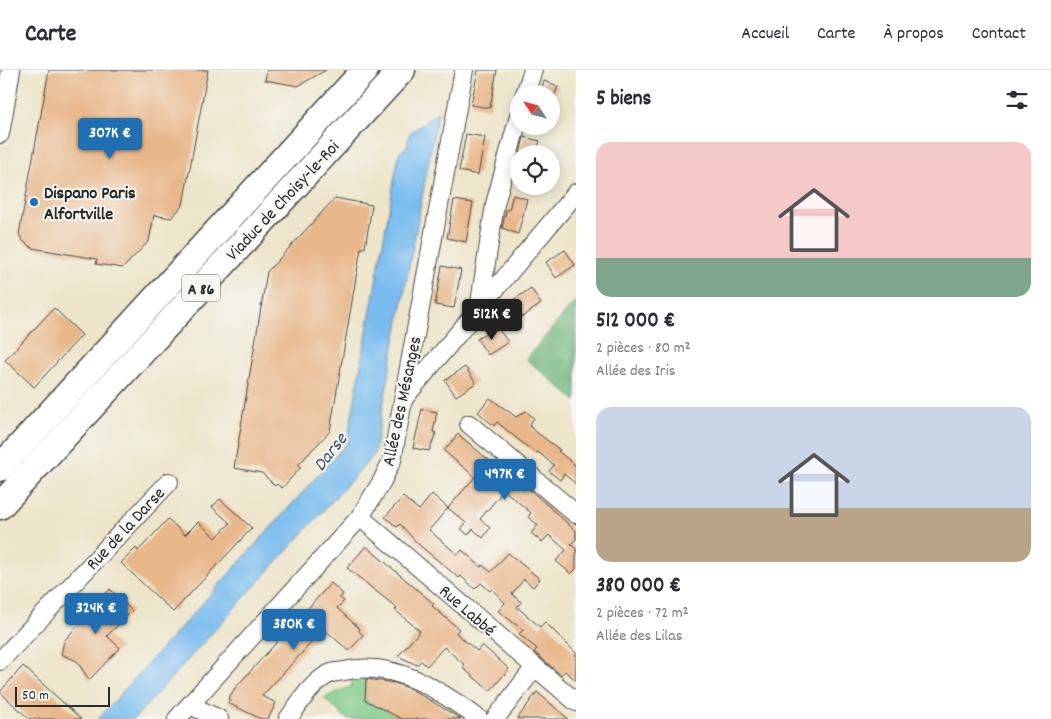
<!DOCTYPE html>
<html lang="fr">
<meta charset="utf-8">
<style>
body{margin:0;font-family:Dekko,sans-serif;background:#f7f7f7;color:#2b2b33;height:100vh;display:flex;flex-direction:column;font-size:19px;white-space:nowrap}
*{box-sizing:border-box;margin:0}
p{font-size:16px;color:#7c7c81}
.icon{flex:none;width:28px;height:28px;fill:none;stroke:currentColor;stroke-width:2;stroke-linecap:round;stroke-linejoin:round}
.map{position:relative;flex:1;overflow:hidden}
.details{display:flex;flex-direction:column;background:#fff;width:475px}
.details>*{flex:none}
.needle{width:32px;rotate:306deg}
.buttons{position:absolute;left:510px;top:15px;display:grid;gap:10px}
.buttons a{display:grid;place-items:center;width:50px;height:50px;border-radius:50%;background:#fff;box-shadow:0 2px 12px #0003;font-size:25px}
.scale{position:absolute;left:15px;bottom:12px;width:95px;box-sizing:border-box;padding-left:5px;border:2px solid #2b2b2b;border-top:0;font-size:14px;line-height:18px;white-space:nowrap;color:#2b2b2b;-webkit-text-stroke:4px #f6f6f2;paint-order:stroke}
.price{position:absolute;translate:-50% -42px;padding:0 11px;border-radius:5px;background:#1f6fb2;color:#fff;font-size:16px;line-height:32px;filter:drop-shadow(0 1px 2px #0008)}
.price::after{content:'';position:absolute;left:50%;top:30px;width:15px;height:11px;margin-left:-8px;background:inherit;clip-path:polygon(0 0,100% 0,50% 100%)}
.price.selected{background:#222;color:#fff}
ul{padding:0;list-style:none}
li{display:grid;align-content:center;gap:10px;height:265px;padding:0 20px}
li span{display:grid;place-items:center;height:155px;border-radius:15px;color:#555}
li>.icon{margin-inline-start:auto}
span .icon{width:90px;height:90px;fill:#fffc;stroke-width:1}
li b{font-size:21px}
h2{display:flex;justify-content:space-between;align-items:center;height:60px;padding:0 20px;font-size:21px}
header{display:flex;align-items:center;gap:30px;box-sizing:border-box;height:70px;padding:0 25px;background:#fff;border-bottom:1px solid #e1e1e2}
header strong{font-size:24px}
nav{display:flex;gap:28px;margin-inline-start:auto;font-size:18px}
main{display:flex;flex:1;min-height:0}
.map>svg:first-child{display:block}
</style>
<header>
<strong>Carte</strong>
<nav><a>Accueil</a><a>Carte</a><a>À propos</a><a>Contact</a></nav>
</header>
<main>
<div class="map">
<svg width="576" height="649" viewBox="0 0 576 649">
<rect width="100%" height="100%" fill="#f6f6f2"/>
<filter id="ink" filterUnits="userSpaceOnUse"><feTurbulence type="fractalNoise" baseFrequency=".02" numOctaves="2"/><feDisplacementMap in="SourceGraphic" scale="10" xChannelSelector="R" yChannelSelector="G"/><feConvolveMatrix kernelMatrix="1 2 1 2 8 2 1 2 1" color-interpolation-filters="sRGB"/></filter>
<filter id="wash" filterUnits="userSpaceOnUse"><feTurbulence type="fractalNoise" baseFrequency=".0096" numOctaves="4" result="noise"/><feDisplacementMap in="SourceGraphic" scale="20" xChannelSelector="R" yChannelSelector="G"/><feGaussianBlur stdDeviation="1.12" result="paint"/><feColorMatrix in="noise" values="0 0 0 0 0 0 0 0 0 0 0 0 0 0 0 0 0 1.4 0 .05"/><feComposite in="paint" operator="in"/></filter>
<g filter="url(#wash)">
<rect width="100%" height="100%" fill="#ede5c9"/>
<polygon fill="#81cc89" stroke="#567c5a" points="350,605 366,605 365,630 402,649 347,649 324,628 352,616"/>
<polygon fill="#68b075" stroke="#4a6e50" points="576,230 576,331 526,289"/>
<polygon fill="#78bcee" stroke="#52748c" points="438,42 374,385 134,649 98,649 347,373 399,83 407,76 409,64"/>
<g id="blocks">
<g fill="#e8b78a">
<polygon points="49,0 208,0 183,135 171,148 154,145 149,171 123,198 96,194 97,189 32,178 22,170 19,164"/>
<polygon points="267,0 326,0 298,16 265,10"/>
<polygon points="478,0 497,0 490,38 471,35"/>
<polygon points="544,11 558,16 555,24 540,24"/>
<polygon points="466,64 485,67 478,105 459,101"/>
<polygon points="524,67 540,71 535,84 520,84"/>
<polygon points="513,125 527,129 518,164 502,158 506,140 509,140"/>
<polygon points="335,128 372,135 365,178 361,178 330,361 298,395 301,397 282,418 277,414 275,416 262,403 234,398 267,202"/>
<polygon points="454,130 473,133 466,172 447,168"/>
<polygon points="565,180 575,195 556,208 546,192"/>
<polygon points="442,196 461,200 454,238 435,235"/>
<polygon points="531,218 541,234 522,247 512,231"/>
<polygon points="54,238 82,265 34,317 5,290"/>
<polygon points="497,257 508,272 488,285 477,269"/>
<polygon points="465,297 476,313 456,326 445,310"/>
<polygon points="490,328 516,347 526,341 534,348 530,354 531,358 560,380 558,381 576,396 576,414 564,404 560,410 549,401 554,395 538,382 536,383 526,376 497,352 494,356 478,342"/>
<polygon points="422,339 437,342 433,362 436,363 429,381 413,378"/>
<polygon points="458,364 524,420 527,417 576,461 576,469 571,474 576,479 576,499 571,504 556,491 566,480 549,465 542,472 531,463 538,455 528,447 531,443 504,420 480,449 490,458 483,468 473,459 468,465 461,459 466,453 448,438 475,407 444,381"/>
<polygon points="432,424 448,438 429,460 458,485 462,480 481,497 482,495 491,502 508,483 540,509 533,517 524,509 512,524 521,532 517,537 540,557 545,552 576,583 576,610 565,601 561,605 534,582 537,579 519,564 523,560 498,541 505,533 492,519 490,521 481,513 475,519 461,506 459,508 418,474 400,454 397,457 385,447 403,427 419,440"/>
<polygon points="220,429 252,458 173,542 121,493 136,478 138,481 168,449 185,465 198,452 216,468 230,453 212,437"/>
<polygon points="366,476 434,534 432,536 459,559 456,563 477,581 482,575 509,599 490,621 463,598 465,595 444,577 427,596 421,591 417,595 398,586 420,561 395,540 397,538 347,498"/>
<polygon points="331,513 343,524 340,528 344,531 337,538 360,559 359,561 363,565 349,581 324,559 262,626 276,633 268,649 261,649 228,633 230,630 228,629 235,618"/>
<polygon points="110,519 132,541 107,566 120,578 89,610 77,591 61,584 64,571"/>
<polygon points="23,596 81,649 29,649 0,622"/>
<polygon points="366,609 395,613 411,619 461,649 402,649 365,630"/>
<polygon points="537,622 551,634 568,649 517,649"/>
</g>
</g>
</g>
<g filter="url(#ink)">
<use href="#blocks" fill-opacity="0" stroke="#484743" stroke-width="1"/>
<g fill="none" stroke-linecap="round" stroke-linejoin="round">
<g stroke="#484743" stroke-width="20">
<g id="minor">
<polyline points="525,24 533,0"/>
<polyline points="0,64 11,0"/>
<polyline points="479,239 495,134 519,46"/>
<polyline points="404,328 576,123"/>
<polyline points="469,354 576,444"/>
<polyline points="360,447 576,632"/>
<polyline points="0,591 169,412"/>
<polyline points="190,635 219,649"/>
<polyline points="177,649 360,447 382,411 392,390 464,0"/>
<path d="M288,649C299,634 311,613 329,604C333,602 339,602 344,601C394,589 440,620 479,649"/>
<polyline points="495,649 535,597"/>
</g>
</g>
<g stroke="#484743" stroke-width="29">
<g id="highway">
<polyline points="0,398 365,0"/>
<polyline points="0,436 402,0"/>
</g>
</g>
<use href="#minor" stroke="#fff" stroke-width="18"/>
<use href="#highway" stroke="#fff" stroke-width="26"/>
</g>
</g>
<circle fill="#1f6fb2" stroke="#f6f6f2" stroke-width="2" cx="34" cy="132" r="5"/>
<g text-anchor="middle" stroke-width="4" stroke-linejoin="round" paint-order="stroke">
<rect fill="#f6f6f2" stroke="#686867" stroke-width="1" x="182" y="204.5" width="38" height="27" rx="4"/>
<g font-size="16" font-weight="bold" fill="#2b2b2b">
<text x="201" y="224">A 86</text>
</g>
<g font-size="18" font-weight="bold" fill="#2b2b2b" stroke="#f6f6f2" text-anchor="start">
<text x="44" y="128">Dispano Paris<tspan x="44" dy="21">Alfortville</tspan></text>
</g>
<g font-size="18" fill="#2b2b2b" stroke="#f6f6f2">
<text transform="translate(282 130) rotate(-47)" y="6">Viaduc de Choisy-le-Roi</text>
<text transform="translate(401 331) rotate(-78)" y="6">Allée des Mésanges</text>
<text transform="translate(125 458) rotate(-47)" y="6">Rue de la Darse</text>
<text transform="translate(468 540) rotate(41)" y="6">Rue Labbé</text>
</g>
<g font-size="19" font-style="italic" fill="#425666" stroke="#f6f6f2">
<text transform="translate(329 381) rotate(-52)" y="7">Darse</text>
</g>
</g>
</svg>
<div class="buttons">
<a><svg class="needle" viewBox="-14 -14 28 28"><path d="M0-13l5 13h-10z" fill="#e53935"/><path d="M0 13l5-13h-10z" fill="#7c7c81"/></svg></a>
<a><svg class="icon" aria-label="locate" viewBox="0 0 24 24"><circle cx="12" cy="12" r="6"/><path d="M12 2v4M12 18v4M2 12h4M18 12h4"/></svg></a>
</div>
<div class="scale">50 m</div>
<b class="price" style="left:110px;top:90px">307K €</b>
<b class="price selected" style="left:492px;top:271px">512K €</b>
<b class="price" style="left:505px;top:431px">497K €</b>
<b class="price" style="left:96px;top:565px">324K €</b>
<b class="price" style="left:294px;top:581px">380K €</b>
</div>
<section class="details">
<h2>5 biens<svg class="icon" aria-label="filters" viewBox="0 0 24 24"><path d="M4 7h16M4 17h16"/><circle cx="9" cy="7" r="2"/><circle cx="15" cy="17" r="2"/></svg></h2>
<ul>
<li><span style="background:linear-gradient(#f6c9c9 75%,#7fa58c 0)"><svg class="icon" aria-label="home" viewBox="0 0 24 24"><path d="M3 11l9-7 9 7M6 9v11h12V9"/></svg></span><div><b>512 000 €</b><p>2 pièces · 80 m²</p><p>Allée des Iris</p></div></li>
<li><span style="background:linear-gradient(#c9d6e8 65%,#b9a48a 0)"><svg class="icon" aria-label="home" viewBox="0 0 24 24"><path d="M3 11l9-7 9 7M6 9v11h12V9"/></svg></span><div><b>380 000 €</b><p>2 pièces · 72 m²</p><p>Allée des Lilas</p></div></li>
</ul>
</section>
</main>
